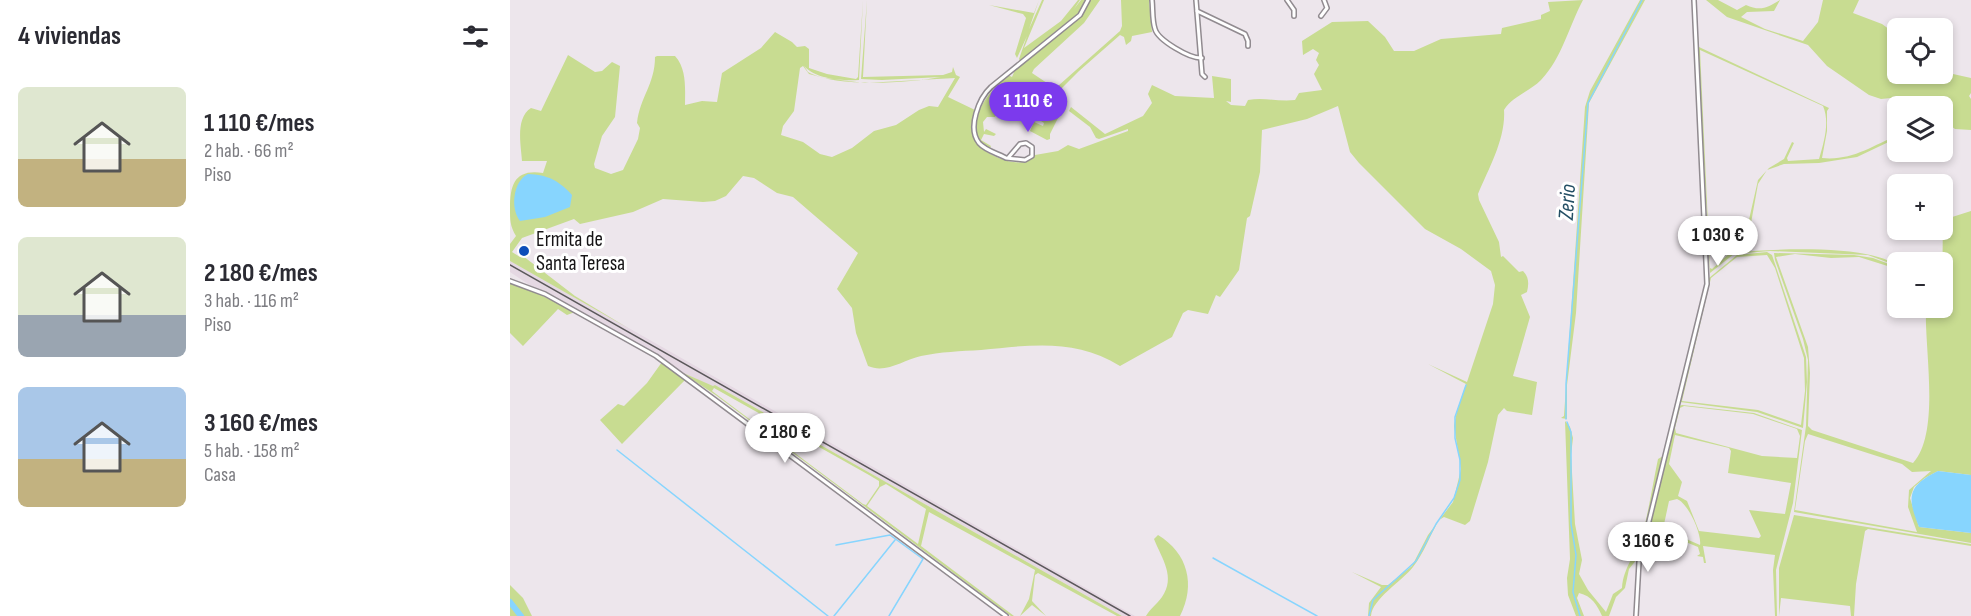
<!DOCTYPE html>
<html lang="es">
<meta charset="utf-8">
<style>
body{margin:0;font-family:"Sofia Sans Condensed",sans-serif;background:#f7f7f7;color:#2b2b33;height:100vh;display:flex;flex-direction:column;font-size:22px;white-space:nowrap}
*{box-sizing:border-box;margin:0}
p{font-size:20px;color:#7c7c81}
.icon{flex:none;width:33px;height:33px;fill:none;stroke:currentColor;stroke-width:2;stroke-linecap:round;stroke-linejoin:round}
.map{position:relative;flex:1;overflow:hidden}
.drawer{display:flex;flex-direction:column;background:#fff;width:510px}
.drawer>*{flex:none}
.controls{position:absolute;left:1377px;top:18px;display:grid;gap:12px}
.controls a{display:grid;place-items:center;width:66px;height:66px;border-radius:9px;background:#fff;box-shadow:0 3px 9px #0003;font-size:30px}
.price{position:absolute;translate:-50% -51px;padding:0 14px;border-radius:21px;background:#fff;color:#222;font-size:20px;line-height:39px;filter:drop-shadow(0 2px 3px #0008)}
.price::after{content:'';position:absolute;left:50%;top:36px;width:18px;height:14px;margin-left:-9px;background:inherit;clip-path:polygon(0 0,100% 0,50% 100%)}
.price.current{background:#7c3aed;color:#fff}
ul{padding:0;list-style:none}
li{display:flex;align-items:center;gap:18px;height:150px;padding:0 18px}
li span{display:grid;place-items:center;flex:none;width:168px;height:120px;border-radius:9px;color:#555}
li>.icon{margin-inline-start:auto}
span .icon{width:72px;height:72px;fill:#fffc;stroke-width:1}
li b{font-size:26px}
h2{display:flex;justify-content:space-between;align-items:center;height:72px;padding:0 18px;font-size:26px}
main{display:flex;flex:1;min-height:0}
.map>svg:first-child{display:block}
</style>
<main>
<section class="drawer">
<h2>4 viviendas<svg class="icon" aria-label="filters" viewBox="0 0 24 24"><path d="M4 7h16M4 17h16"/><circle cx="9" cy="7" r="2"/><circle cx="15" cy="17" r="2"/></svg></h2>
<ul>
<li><span style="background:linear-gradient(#dfe7d0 60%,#c2b280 0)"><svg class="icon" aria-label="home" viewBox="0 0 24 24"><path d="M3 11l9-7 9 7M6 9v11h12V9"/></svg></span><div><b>1 110 €/mes</b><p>2 hab. · 66 m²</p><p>Piso</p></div></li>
<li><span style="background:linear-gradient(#dfe7d0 65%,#9aa5b1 0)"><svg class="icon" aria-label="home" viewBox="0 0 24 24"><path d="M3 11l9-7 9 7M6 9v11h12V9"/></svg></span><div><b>2 180 €/mes</b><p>3 hab. · 116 m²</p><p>Piso</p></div></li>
<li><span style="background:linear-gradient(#a9c7e8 60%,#c2b280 0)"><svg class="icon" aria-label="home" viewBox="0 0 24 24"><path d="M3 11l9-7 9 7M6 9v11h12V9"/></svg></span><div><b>3 160 €/mes</b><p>5 hab. · 158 m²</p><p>Casa</p></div></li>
</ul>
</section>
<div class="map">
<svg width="1461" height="616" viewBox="0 0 1461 616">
<rect width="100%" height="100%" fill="#ede6ec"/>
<polygon fill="#e5d8e3" points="0,261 124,331 625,616 612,616 205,385 203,387 171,372 152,357 75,313 21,286 0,272"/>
<g fill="#c8dc91" fill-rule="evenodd">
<path d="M353,0L349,80C331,81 306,79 294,66L298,72C327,88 398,83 431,77L372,80L351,79L357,0L353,77L433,75L442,72L443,67L446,75L450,77L438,97L465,110C462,122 463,141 474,150C486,159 515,170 525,155L548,151L558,145L569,149L618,131V129L589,139L586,138L580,127L559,111L561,107L595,134L633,116L642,103L638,94L642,85L665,96L704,98L702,76L721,79V102L716,101L721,105L735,106L738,100C754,97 769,102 785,100L789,93L812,90L804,74L809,65L806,60L809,53L803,49L793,55L792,41L822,22L858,21L875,37L884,51H904L931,39L991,34L992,28L1031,19V15L1040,11L1038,2L1073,0C1059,26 1052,58 1031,80C1019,92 1003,96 994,110C996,138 979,168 968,194L969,200L989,242L991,257L993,256L1009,272L1013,271C1019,277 1019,284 1017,292L1011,295L1020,317L1003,376L1027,382L1022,415L997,411L994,408L988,415L978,462L960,521L955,525L934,517L929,520C920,535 914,553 903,567C892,581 862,599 861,616H858L859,603L871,587L842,572L872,585H878L902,566L918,535L943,502L951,469L944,426L947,411L956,384L918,364L957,382L983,304L985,285L981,271L951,249L915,229L849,163L840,152L828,106L797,119L752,130L750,172L740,216L737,218L729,270L710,297L706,295L698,314L678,310L673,313L662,337L610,366C565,338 521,345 471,350C451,351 430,352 411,356C393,360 376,374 358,366L346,333L342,308L327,289L348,253L283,197L267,193L244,178L233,176L216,196L205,201L193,202L153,199L123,212L70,224L64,219L12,238L2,252L10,257L13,256L65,296L118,328L0,261V244L6,236C0,226 0,220 0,208C0,183 6,169 33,173L37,161H12C11,146 5,118 21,108L31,111L58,55L85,72L92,71L102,62L110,66L105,117L92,136L84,164L85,168L101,174L113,170L128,139L130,128L127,123C130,97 145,84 145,57L147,56H165C177,69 175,89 175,105L192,101L207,102L212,73L251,48L265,32L282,42L287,47L295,46L299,49V68L317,74L346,79L348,77ZM293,66L299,74L314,78L355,83L445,78L428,107L419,106L409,110L386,125L364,131L342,148L322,157L310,154L293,142L271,135L273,126L284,111L290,68Z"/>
<polygon points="529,0 519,29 532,0 534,0 514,48 551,21 568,0 570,0 564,9 571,0 576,0 567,15 510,61 509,59 517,36 507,58 505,54 516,18 513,14 479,5 524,13"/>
<path d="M580,0H590L574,23L524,69L522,73L543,87L548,86L610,31L612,26L611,0H639L642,32L622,36L621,41L616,45L614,37L610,35L569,71L546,94L543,92L542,108L549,116L540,134V139L537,140L520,131L524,122L533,126L534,123L531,121L535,112L504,96L496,95L492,100V113H487L485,117H477L473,122L474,132L476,129L486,134L484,136L474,134L471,140L481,146L480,148L471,144C455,118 480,91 498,75L502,77L505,70L572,15Z"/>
<polygon points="1130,0 1135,0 1079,103 1066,313 1057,385 1057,419 1051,418 1054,416 1075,107 1080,91"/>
<path d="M1185,0L1189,47L1319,108L1317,111V131L1312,158C1341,161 1363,146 1387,135V138L1347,157L1309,163L1274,164L1257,170L1248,184L1241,223L1228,252C1264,249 1361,244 1387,266L1358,255L1260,251L1224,254L1200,273ZM1190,50L1313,106C1320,122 1314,142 1309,159L1278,161L1277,158L1284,143L1282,142L1274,159L1259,168L1248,180L1238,224L1230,244L1202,269L1200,268Z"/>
<path d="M1196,0H1208L1227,10L1236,5C1251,12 1258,7 1270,0L1264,11L1237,12L1231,17L1255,29L1293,41L1308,22L1313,0H1349L1343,13L1372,24L1387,35L1388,74H1432L1433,61L1437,63L1434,72L1461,78V93L1459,96L1461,99V130L1445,129L1433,120L1432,106H1411L1381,98L1371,99L1359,95L1317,66L1298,45L1217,17Z"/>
<path d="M1461,211V475L1428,471L1415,478L1404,487L1400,498L1409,527L1461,533V543L1284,512L1296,426L1298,360L1293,339L1265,260L1264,253L1344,255L1363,258L1387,267V269L1349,257L1321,258L1285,254L1266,257L1298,347L1300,373L1298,426L1302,430L1403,463C1431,433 1414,348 1416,308H1432L1433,213L1439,218ZM1298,434L1392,464L1402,472L1421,471L1399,490L1398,507L1407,532L1285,510L1295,441Z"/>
<path d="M1257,252L1262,255L1296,357L1297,382L1293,428L1247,412L1170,402L1199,278L1227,255ZM1257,255L1265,268L1294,358L1295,391L1291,425L1248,410L1172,401L1201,278L1227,257Z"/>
<polygon points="0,283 17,288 65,312 57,315 48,309 13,346 0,333"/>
<polygon points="152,362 176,379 112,444 90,420 108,404 114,406 137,383"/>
<path d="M171,372L203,386L205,385L612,616H607L528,573L525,575L522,601L536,616L522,605L510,616L519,599L525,570L419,512L411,546L504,616H501L207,396ZM204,388L359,475L369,481V486L356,505L353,504L202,391ZM376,484L416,509L408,544L357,506L370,487Z"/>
<path d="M1172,405L1244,413L1292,430L1283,503L1266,570L1267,616H1265L1263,570L1265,555L1193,546L1196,563H1194L1193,557L1187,556L1190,554L1188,547L1144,529H1141L1131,559L1169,406ZM1174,406L1243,414L1287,429L1290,436L1287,458L1252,456L1166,433L1165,428L1170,408ZM1165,435L1219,448L1221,451L1218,473L1281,483L1275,514L1239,510L1251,536L1249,538L1189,531L1177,501L1168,496L1172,482L1159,464ZM1167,499C1178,503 1192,534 1190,545L1153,529L1159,501Z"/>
<path d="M1055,421L1060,427L1063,438L1061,455L1065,524L1072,560L1069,574L1078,590L1096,612L1103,594L1112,588C1113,567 1128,552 1133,532C1139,509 1143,483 1148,459L1155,455L1127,559L1119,569L1115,588L1106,597L1099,616H1092C1087,605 1082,596 1069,593L1067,598L1074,616H1066L1058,595L1057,578L1060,559Z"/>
<polygon points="1284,515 1461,544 1461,546 1358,529 1355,531 1346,584 1344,616 1341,616 1340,606 1271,598 1269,616 1269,568"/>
<path d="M648,535C678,553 686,585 670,616H636C640,609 647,604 652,597C666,577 652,559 644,539Z"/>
<polygon points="0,585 13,598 22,616 0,616"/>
</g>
<g fill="#87d5fe">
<path d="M18,174C38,175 48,180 62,195L60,207L35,217L10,221C0,209 3,181 18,174Z"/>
<path d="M1428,471L1461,475V533L1409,527C1397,497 1397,486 1428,471Z"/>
</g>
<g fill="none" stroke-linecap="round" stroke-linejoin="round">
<g stroke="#87d5fe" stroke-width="1.5">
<polyline points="1056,419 1056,384 1078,103 1132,0"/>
<polyline points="1057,422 1061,432 1061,524 1066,555 1063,592 1070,616"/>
<polyline points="107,450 318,616"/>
<polyline points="326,545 380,535 413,559 379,616"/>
<polyline points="703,558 807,616"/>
<polyline points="324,616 385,540"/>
<polyline points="859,616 863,600 906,561 926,524 944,498 950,480 950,460 945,438 945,417 956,385"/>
</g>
<polyline stroke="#87d5fe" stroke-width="6" points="0,602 11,616"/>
<g stroke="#918b90" stroke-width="6">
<g id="minor">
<path d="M642,0C643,9 642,20 645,29C648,40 680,59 692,58"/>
<polyline points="686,0 692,74 695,77"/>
<polyline points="777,0 784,10 784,16"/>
<polyline points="687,11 735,34 738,41 738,46"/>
<polyline points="811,16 817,8 814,0"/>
<path d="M498,158L510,144L516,143L522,147V156L515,160L496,158L494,157C486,153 475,150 469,143C457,128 469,98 481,87L570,15L578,0"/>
<polyline points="0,281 35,294 146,356 496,616"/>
<polyline points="1126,616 1129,562 1197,284 1184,0"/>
</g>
</g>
<use href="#minor" stroke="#fff" stroke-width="3"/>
<polyline stroke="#5b585b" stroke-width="1.5" points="0,265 620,616"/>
</g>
<circle fill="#0e4eb9" stroke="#fff" stroke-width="2" cx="14" cy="251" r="6"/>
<g text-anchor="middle" stroke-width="6" stroke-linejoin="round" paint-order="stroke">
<g font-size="21" fill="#171517" stroke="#fff" text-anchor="start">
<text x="26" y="246">Ermita de<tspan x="26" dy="24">Santa Teresa</tspan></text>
</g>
<g font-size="22" font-style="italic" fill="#244f65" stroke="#fff">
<text transform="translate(1056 202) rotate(-86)" y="8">Zerio</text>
</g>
</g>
</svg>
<div class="controls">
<a><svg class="icon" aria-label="locate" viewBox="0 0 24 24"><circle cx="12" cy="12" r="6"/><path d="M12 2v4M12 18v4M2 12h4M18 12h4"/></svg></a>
<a><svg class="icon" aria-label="layers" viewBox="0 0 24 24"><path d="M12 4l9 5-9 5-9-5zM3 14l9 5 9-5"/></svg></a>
<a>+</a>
<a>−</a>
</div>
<b class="price current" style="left:518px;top:133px">1 110 €</b>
<b class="price" style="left:1208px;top:267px">1 030 €</b>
<b class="price" style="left:275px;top:464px">2 180 €</b>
<b class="price" style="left:1138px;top:573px">3 160 €</b>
</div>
</main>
